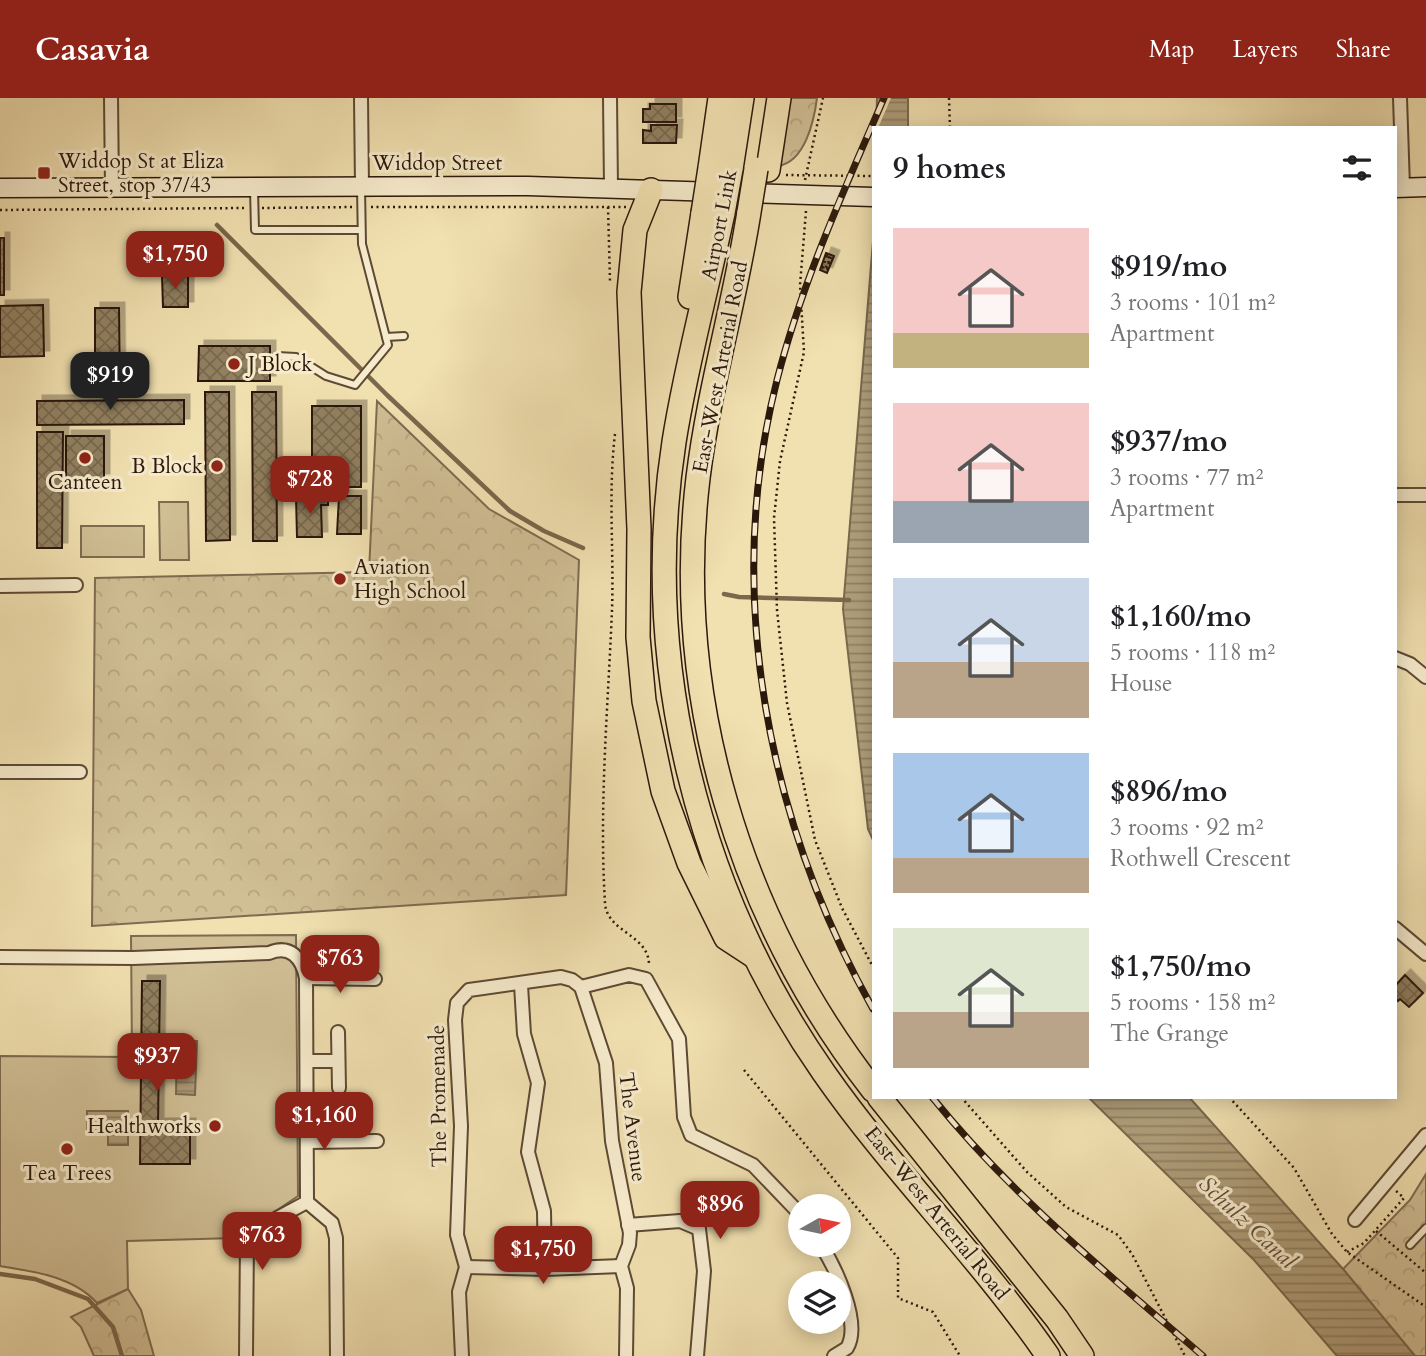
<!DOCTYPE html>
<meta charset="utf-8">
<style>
body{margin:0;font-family:Cardo,serif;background:#f6f6f6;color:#202124;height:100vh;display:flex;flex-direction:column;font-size:26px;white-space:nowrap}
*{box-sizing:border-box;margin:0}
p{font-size:23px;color:#757577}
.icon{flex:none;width:38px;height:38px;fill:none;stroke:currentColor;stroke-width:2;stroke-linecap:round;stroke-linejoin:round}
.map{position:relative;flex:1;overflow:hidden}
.details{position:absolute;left:872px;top:28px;width:525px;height:973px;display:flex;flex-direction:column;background:#fff;border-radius:0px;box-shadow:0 4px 18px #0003}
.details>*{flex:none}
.needle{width:46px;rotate:81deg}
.tools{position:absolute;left:788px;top:1096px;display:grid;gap:14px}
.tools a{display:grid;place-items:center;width:63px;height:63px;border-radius:50%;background:#fff;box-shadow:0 4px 18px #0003;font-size:35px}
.price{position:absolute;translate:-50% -60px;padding:0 16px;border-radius:14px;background:#8f2418;color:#fff;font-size:23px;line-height:46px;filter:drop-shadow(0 2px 4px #0008)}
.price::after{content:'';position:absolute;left:50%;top:42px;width:21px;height:16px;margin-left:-10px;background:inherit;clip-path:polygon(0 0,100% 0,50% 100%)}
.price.on{background:#222;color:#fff}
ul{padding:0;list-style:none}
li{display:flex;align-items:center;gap:21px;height:175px;padding:0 21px}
li span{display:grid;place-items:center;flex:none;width:196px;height:140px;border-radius:0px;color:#555}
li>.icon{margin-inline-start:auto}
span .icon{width:84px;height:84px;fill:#fffc;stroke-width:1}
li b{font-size:30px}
h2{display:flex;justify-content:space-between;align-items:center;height:84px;padding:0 21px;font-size:30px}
header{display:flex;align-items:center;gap:42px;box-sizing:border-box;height:98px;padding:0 35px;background:#8f2418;color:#fff}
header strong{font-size:33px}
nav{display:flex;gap:38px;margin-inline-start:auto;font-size:24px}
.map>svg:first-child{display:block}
</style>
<header>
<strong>Casavia</strong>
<nav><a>Map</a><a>Layers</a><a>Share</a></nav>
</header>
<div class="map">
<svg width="1426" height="1258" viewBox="0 0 1426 1258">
<defs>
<pattern id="forest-crowns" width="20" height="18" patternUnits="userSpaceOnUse" patternTransform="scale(1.75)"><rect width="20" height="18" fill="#d0be94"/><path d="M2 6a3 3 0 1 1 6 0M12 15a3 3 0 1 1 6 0" fill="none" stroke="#b3a37e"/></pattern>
<pattern id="water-rules" width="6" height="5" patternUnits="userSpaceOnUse" patternTransform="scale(1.75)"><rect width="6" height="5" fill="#ae9c78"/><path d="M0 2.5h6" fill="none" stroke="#8e7e61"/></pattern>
<pattern id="building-cross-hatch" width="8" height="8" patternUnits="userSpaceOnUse" patternTransform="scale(1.75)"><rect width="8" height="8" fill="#928061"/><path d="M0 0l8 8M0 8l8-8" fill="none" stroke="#77684e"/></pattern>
<filter id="shadow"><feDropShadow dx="5.5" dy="-5.5" stdDeviation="0" flood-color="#0004"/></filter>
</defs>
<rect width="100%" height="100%" fill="#f1e0b0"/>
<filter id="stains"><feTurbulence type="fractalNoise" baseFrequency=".00286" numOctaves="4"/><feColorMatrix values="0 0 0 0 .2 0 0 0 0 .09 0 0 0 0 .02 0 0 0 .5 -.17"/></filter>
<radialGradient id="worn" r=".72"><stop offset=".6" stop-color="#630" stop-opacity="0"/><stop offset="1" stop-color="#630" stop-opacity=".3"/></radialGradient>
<g fill="#d0be94" stroke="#7e6b50" stroke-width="2">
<polygon points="159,404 188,404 189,462 160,462"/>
<rect x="81" y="428" width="63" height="31"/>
<path d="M296,837L298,1098L236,1140L127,1143L128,1191L97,1205C74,1179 33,1173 0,1168V958L132,959L131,838Z"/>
</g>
<g fill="url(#forest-crowns)" stroke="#7e6b50" stroke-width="2">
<path d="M788,0H817C814,23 805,64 778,68Z"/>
<polygon points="377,303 489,411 579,462 566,797 92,828 95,480 369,474"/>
<polygon points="1426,1076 1426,1258 1415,1258 1343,1171 1410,1102"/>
<polygon points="128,1191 141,1212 154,1258 94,1258 81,1229 71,1219"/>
</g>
<g fill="url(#water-rules)" stroke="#7a674c" stroke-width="2">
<polygon points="877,0 908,0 908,30 876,30"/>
<polygon points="873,143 873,742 868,731 843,511"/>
<polygon points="177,943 197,943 195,997 176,996"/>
<polygon points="1088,999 1189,999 1343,1171 1415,1258 1337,1258 1254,1162"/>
<polygon points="87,1013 128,1013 128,1047 108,1047 108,1035 87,1035"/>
</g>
<polygon fill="#f1e0b0" points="881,0 891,0 878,30 873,32 873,19"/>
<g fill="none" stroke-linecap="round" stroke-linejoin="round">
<g stroke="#7a674c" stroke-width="4.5">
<polyline points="217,127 387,297 510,413 544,433 583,450"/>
<polyline points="724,496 739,499 849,502"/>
<polyline points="0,1176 35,1181 88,1201 113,1229 122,1258"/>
</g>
</g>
<g fill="url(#building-cross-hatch)" stroke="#2c180b" stroke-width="2" filter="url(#shadow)">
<polygon points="650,6 676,6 676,24 643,24 643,11 650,11"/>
<polygon points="651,27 677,27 676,45 643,45 643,32 651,33"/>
<rect x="0" y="140" width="4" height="57"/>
<polygon points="826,155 834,158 827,175 820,172"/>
<polygon points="162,177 188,177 188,209 163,209"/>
<polygon points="43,207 44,258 0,259 0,208"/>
<polygon points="95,210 119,210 120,294 95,294"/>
<polygon points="199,248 270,248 270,283 198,283"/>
<polygon points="205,294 229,294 230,442 206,443"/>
<polygon points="252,294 276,294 277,443 253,443"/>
<polygon points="184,302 184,326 37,327 37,303"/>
<rect x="312" y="308" width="49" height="81"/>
<polygon points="37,334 63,334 62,450 37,450"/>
<rect x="66" y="338" width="38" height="43"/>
<polygon points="328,398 328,407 321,407 322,439 297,439 296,399"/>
<polygon points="339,398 361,398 361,436 337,436"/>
<polygon points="1405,877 1423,895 1409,909 1400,901 1398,903 1395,900 1395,888"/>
<polygon points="142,883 160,883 158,1026 190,1026 190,1066 140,1066"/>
</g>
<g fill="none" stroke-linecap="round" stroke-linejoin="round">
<g stroke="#5d4a34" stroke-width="10">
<g id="lane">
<polyline points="254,91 255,132 359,132"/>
<polyline points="386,239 404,238"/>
<polyline points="277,258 296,259 326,278 355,287 388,247 362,146 361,90"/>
<polyline points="1410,1147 1426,1130"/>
</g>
</g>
<g stroke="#5d4a34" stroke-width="16">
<g id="street">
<polyline points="111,0 112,90"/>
<polyline points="361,0 362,88"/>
<polyline points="610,0 611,89"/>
<polyline points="1400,0 1403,89"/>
<polyline points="1395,397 1426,397"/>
<polyline points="0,488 76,487"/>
<polyline points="1395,560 1410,566 1426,579"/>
<polyline points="0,674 80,674"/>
<polyline points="1395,830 1426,856"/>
<path d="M0,859L133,860L269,855C290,846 302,860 306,880L307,1104L332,1125L336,1140L337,1258"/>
<polyline points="306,880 375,881"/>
<polyline points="521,887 524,936 538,985 528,1054 544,1113 545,1171"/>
<polyline points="581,889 606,965 612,1043 630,1135 629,1147 621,1168 627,1190 626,1258"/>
<polyline points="338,934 339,990"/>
<polyline points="307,963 338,963"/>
<polyline points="308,1044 377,1043"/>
<polyline points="1355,1122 1426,1037"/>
<polyline points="628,1127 680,1123 699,1131 704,1173 697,1258"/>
<path d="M820,1146C835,1168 862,1225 847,1250L834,1258"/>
<polyline points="466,1169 545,1171 621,1168"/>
<polyline points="246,1258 247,1139 253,1133 307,1104"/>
<polyline points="462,1258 459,1194 466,1169 457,1137 461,1028 455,922 457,905 469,892 561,879 572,882 581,889 629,877 646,881 679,941 684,1019 691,1037 753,1067 800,1116"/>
</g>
</g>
<g stroke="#2c180b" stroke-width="21">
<g id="secondary">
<polyline points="0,90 528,88 873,99"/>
<polyline points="1395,90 1426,89"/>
</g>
</g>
<g stroke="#2c180b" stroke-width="26">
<g id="highway">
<polyline points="710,70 720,0"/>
<polyline points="731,71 742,0"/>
<polyline points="768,72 779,0"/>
<polyline points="651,92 635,132 629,194 639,431 638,539 644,603 663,693 689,765 726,840 755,859"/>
<path d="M749,114C735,204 709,290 698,380C672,598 739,820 873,992"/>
<path d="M723,115C707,191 686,267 674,344C640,564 697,793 824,975C893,1074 980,1159 1048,1258"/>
<polyline points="690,199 703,115"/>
<polyline points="879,999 1057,1221 1082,1258"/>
</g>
</g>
<g stroke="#2c180b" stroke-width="2.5" stroke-dasharray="2 3.5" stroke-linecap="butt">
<polyline points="949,0 950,30"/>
<polyline points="786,77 873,78"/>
<polyline points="805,82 823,0"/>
<polyline points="371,109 627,109"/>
<polyline points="608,109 610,183"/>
<polyline points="262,110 354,109"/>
<polyline points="0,112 245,110"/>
<polyline points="806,113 800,187 804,254 780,363 774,420 777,512 787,605 815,742 842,810 873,869"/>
<polyline points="821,168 826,170 830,160 827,158"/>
<path d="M615,336C608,394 614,454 612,512C608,609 599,708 605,805C607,835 649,836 649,867"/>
<polyline points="744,972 898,1160 898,1200 933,1214 960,1258"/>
<polyline points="961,999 1027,1074 1066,1109 1118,1137 1132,1156 1185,1258"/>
<polyline points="1229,999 1294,1070 1332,1136 1347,1154 1426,1209"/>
<polyline points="1376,1133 1426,1175"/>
<polyline points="1347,1154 1364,1145 1404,1100 1395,1092"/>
</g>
<use href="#lane" stroke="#f6ebcc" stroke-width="6"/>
<use href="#street" stroke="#f6ebcc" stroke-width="12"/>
<use href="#secondary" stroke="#f6ebcc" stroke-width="18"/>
<use href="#highway" stroke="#f1e0b0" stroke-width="23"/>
<g stroke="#2c180b" stroke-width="7">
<g id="rail">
<path d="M873,911C767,722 723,495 777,282C802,184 844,92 884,0"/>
<path d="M932,999C1011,1097 1108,1176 1203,1258"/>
</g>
</g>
<use href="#rail" stroke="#f6ebcc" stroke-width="4.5" stroke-dasharray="13" stroke-linecap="butt"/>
<g stroke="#2c180b" stroke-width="26" stroke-linecap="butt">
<g id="highway-bridge">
<polyline points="749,114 756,71"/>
<polyline points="703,115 710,70"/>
<polyline points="723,115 731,71"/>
</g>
</g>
<polyline stroke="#2c180b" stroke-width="2.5" stroke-dasharray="2 3.5" stroke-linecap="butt" points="826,157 831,159 827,171 823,170 827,158"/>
<use href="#highway-bridge" stroke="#f1e0b0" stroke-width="23"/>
</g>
<g fill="#8f2418" stroke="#f6ebcc" stroke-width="2.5">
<rect x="37" y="68" width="14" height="14" rx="3.5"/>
<circle cx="234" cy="266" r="7"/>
<circle cx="85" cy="360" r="7"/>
<circle cx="217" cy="368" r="7"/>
<circle cx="340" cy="481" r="7"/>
<circle cx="215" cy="1028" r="7"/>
<circle cx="67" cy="1051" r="7"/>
</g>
<g text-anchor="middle" stroke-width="6" stroke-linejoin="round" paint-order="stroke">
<g font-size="21" fill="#2c180b" stroke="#f6ebcc" text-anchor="start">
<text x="58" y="70">Widdop St at Eliza<tspan x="58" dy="24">Street, stop 37/43</tspan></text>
<text x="248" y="273">J Block</text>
<text x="203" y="375" text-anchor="end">B Block</text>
<text x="85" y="391" text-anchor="middle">Canteen</text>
<text x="354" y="476">Aviation<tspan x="354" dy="24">High School</tspan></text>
<text x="201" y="1035" text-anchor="end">Healthworks</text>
<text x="67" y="1082" text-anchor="middle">Tea Trees</text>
</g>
<g font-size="21" fill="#2c180b" stroke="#f6ebcc">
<text x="437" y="72">Widdop Street</text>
<text transform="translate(719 127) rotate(-79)" y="7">Airport Link</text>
<text transform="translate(720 269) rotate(-79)" y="7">East-West Arterial Road</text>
<text transform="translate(438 998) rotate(-91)" y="7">The Promenade</text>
<text transform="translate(633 1029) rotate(83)" y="7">The Avenue</text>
<text transform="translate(937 1115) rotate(51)" y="7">East-West Arterial Road</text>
</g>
<g font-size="23" font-style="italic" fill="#604d37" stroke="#f6ebcc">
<text transform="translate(1248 1124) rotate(43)" y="8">Schulz Canal</text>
</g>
</g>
<rect width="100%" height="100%" filter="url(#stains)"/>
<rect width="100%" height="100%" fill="url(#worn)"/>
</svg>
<div class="tools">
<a><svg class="needle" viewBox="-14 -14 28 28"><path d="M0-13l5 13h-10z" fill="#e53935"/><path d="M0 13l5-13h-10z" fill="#757577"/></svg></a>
<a><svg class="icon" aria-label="layers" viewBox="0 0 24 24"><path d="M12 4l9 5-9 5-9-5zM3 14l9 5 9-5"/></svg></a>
</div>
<b class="price" style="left:175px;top:193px">$1,750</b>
<b class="price on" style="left:110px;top:314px">$919</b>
<b class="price" style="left:310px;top:418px">$728</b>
<b class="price" style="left:340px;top:897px">$763</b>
<b class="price" style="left:157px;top:995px">$937</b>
<b class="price" style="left:324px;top:1054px">$1,160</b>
<b class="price" style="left:720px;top:1143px">$896</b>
<b class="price" style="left:262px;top:1174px">$763</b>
<b class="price" style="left:543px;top:1188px">$1,750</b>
<section class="details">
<h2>9 homes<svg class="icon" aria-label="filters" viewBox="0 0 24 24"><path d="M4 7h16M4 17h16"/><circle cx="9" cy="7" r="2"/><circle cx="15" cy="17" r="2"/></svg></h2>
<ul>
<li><span style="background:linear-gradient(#f6c9c9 75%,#c2b280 0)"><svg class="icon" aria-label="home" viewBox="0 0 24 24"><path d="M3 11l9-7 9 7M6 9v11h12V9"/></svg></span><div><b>$919/mo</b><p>3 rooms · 101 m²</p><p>Apartment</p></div></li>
<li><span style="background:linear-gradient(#f6c9c9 70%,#9aa5b1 0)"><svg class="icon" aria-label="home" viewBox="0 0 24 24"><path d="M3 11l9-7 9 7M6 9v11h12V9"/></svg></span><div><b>$937/mo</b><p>3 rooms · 77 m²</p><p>Apartment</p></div></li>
<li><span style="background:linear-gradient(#c9d6e8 60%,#b9a48a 0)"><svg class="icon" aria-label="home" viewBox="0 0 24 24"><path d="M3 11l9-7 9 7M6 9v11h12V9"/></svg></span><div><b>$1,160/mo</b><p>5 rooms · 118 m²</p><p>House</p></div></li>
<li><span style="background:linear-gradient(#a9c7e8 75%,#b9a48a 0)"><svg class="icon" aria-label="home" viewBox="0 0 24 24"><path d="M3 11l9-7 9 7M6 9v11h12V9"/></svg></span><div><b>$896/mo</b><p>3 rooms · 92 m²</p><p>Rothwell Crescent</p></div></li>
<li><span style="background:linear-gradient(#dfe7d0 60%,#b9a48a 0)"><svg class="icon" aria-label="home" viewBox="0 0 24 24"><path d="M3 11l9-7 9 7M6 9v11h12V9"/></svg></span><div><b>$1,750/mo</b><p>5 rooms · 158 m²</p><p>The Grange</p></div></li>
</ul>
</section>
</div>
